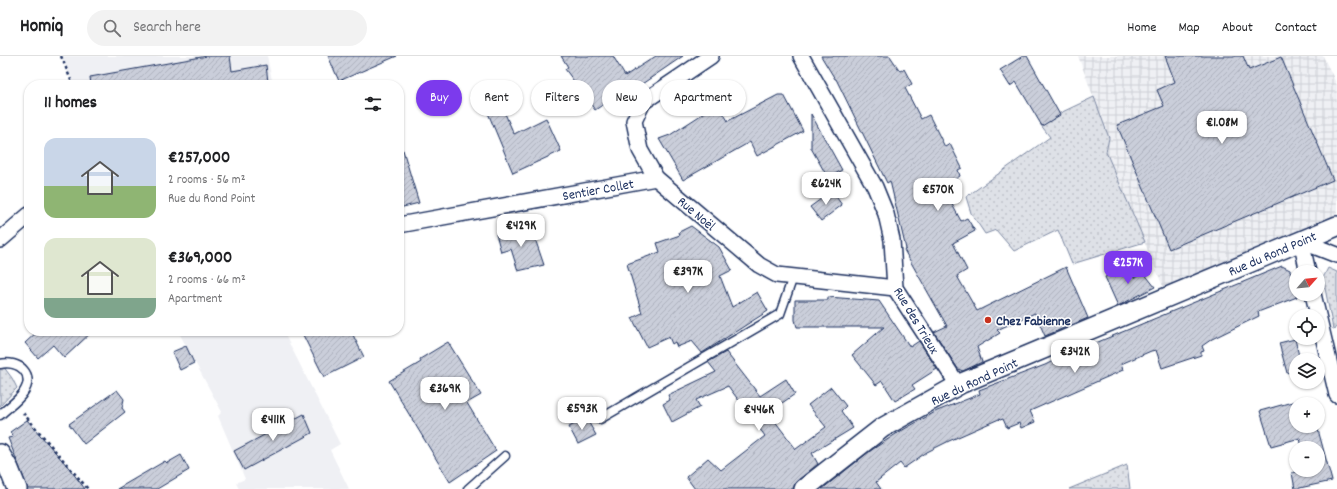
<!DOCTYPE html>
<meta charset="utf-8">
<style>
body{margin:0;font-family:Dekko,sans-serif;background:#f2f2f2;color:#202124;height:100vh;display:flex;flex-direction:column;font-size:15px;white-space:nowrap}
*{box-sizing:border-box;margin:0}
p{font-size:13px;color:#757577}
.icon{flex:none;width:22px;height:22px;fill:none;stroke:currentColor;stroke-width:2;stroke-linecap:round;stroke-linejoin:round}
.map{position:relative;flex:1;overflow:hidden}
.sheet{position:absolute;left:24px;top:24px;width:380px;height:256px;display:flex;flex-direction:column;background:#fff;border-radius:16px;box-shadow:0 1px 3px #0004}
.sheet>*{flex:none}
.hud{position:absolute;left:416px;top:24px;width:380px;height:36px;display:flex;gap:8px}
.needle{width:26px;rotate:63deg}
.tools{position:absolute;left:1289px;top:209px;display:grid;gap:8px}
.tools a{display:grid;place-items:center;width:36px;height:36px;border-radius:50%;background:#fff;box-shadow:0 1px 3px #0004;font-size:20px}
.price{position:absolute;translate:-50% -34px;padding:0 9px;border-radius:8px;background:#fff;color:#222;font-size:13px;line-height:26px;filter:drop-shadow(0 1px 2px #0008)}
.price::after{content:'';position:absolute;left:50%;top:24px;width:12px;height:9px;margin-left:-6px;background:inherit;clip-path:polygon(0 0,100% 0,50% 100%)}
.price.current{background:#7c3aed;color:#fff}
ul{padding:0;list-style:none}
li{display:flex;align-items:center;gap:12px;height:100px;padding:0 20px}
li span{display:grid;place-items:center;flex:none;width:112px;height:80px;border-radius:12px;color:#555}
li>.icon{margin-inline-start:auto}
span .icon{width:48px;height:48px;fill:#fffc;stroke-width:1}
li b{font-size:17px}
h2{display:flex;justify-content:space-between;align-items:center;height:48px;padding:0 20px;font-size:17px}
.pill{padding:0 14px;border-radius:18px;background:#fff;box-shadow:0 1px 3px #0004;font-size:14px;line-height:36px}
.pill.current{background:#7c3aed;color:#fff}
header{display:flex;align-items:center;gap:24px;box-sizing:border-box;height:56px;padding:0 20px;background:#fff;border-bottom:1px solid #e0e0e0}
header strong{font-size:19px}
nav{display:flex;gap:22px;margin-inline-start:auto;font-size:14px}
.search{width:280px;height:36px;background:#f2f2f2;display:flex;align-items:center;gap:10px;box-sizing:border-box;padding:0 14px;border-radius:22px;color:#757577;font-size:15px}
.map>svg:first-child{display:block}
</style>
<header>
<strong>Homiq</strong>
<div class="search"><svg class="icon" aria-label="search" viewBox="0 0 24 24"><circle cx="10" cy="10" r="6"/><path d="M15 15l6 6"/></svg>Search here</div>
<nav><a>Home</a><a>Map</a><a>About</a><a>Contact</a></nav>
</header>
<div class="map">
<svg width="1337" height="433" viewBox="0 0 1337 433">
<defs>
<pattern id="industrial-grid" width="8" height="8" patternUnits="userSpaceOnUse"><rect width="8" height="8" fill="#eff0f4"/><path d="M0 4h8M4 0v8" fill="none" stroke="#ccced4"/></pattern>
<pattern id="green-dots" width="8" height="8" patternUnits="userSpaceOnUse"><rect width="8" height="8" fill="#dee1e7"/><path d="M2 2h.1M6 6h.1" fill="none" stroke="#bec1c9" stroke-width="1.8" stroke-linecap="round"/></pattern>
<pattern id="building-hatch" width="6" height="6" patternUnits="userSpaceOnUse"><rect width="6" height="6" fill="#caceda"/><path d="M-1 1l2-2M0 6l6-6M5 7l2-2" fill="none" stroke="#adb1be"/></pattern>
</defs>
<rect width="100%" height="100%" fill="#fff"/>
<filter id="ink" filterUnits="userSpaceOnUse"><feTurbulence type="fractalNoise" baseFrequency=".025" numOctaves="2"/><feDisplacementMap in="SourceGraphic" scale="8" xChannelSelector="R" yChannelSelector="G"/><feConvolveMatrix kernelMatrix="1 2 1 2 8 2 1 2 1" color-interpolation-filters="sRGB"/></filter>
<g filter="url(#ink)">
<g fill="#eff0f4">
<polygon points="61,0 267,0 273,29 74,29"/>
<polygon points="178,275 283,275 340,388 330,394 349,433 239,433 236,427 245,423 218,360 222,356"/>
</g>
<polygon fill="url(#industrial-grid)" points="1078,0 1323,0 1337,29 1337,162 1165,235 1106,96 1109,82"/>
<g fill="url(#green-dots)" stroke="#7c88a2">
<polygon points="1094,41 1109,82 1106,96 1145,186 1072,208 1058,174 1014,195 996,174 985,178 971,157 966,141 1050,81 1040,68 1058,58"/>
<polygon points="1328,212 1337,216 1337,271 1333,273 1323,222"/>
<polygon points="3,310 12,322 17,332 0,350 0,313"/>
<polygon points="1127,409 1130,433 1069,433"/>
</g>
<g fill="url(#building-hatch)" stroke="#1b2f5e">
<polygon points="207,0 230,0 232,15 266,9 268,26 251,29 91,29 90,21"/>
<polygon points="328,0 397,0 339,25"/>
<polygon points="561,0 613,0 625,20 656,0 683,0 639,30 618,42 616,40 595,54 565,13 568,11"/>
<polygon points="821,0 890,0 900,15 904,13 912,28 905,32 921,63 929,59 945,91 950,88 962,112 958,114 960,120 951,126 956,134 947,139 961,165 967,162 975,175 953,187 967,214 957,220 977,255 1066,211 1088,262 1045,280 1035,257 997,274 1000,277 977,291 982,306 963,315 958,313 934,276 947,270 904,194 906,193 890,125 887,127 836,23 835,23"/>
<polygon points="1023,0 1027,0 1060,59 1042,70 1016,26 1010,30 1000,14"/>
<polygon points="1165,0 1243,0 1249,14 1281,1 1333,124 1169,193 1117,69 1164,50 1157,34 1175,26"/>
<polygon points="778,39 784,39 803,75 757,100 750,86 683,124 659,83 670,79 718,48 728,65"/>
<polygon points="503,53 514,78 546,62 561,95 513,117 488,57"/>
<polygon points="811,58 842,114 828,122 811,92"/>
<polygon points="399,94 403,94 419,147 399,152"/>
<polygon points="832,135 842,149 821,165 810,151"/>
<polygon points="691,170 719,191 732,214 720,220 732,251 757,236 768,255 702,297 692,285 677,291 675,286 672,288 669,281 647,291 632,262 642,257 627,208 660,196 657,187 680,179 679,176"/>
<polygon points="531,171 544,209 518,215 511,193 501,196 496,178"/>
<polygon points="1129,210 1134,222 1144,217 1155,231 1118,250 1105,221"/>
<polygon points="1282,210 1290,214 1297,241 1258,256 1259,260 1212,283 1202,290 1204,295 1201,296 1201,299 1162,312 1156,294 1151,295 1121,308 1123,314 1030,355 1035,366 1021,372 1019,367 1007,372 1003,363 1000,364 999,363 949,385 927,396 904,412 900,407 876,426 881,433 822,433 870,395 899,376 937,355 980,338 979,334 1045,309 1055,304 1054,300 1077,291 1078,293 1098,286"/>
<polygon points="828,241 879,245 910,291 919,285 937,313 912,329 915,333 895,345 882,325 876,329 852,299 884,271 797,271 795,264 795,244 828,244"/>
<polygon points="38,275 93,275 64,302 53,289 38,302 25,287"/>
<polygon points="301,275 351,275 364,301 324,321"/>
<polygon points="1295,283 1300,304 1296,304 1296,315 1287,317 1279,287"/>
<polygon points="448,286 481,339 467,347 496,395 450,426 389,325 421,306 420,303"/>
<polygon points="186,290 194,307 180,314 172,296"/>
<polygon points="726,296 760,340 786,323 795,338 772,354 774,358 771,360 796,393 826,371 808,349 831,331 846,350 841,355 853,372 812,397 818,408 797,425 793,433 695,433 686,421 708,402 721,414 765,380 728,330 696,344 700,351 672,366 663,348 670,344 668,339 716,316 708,306"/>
<polygon points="117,334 124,343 122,352 125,356 84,388 69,368"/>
<polygon points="1310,341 1312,348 1296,348 1296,370 1317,370 1332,425 1295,433 1292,417 1304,414 1318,414 1318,392 1302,392 1300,382 1271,390 1260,355"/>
<polygon points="304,358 312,377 244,414 234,395"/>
<polygon points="586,362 596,379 578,388 569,371"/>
<polygon points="27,364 69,412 85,433 28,433 8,382 13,381 10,376"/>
<polygon points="181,399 189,414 157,433 117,433 165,405 167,407"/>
</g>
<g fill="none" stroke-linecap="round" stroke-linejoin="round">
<g stroke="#1b2f5e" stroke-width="11">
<g id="service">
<path d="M0,308C19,304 36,318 23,337C18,345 7,352 0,359"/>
<polyline points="600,363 780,258 793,221"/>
<polyline points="468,433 505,400"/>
</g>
</g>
<g stroke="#1b2f5e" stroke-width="18">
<g id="minor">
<polyline points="711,0 643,46 634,65 640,94 656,122 759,209 777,219 895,232"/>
<polyline points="801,0 875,131 886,158 892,184 895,232 958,329"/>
<polyline points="399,169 656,122"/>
<polyline points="0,184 29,159"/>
<polyline points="1301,185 1337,199"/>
<polyline points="1301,185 1308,216"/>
<polyline points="1313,238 1337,339"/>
</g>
</g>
<g stroke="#1b2f5e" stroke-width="22">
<g id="tertiary">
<polyline points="0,398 9,413 17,433"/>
<polyline points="804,433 882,372 962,327 1337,170"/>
</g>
</g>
<g stroke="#1b2f5e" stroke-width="2.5" stroke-dasharray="3 3" stroke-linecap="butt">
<polyline points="61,0 73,29"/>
<polyline points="23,357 88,433"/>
</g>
<use href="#service" stroke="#fff" stroke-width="8"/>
<use href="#minor" stroke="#fff" stroke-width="15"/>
<use href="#tertiary" stroke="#fff" stroke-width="19"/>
</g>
</g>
<circle fill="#c8321e" stroke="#fff" stroke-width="1.5" cx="988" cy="264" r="4"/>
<g text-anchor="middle" stroke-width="3" stroke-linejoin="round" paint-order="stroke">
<g font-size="14" fill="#1b2f5e" stroke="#fff">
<text transform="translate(598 133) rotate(-10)" y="5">Sentier Collet</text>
<text transform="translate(697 157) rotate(40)" y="5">Rue Noël</text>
<text transform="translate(1272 197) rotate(-23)" y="5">Rue du Rond Point</text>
<text transform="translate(917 264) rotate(59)" y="5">Rue des Trieux</text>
<text transform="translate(974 325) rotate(-25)" y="5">Rue du Rond Point</text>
</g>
<g font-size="14" font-weight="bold" fill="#1b2f5e" stroke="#fff" text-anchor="start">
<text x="996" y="269">Chez Fabienne</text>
</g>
</g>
</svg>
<div class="tools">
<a><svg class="needle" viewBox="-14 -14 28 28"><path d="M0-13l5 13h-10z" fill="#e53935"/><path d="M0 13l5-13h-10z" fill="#757577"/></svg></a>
<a><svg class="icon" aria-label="locate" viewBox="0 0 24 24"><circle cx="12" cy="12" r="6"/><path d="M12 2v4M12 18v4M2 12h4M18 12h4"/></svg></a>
<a><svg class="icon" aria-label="layers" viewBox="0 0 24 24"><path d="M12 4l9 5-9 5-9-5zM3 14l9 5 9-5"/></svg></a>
<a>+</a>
<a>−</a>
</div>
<b class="price" style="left:1222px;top:89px">€1.08M</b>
<b class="price" style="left:826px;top:150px">€624K</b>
<b class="price" style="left:938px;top:156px">€570K</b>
<b class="price" style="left:521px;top:192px">€429K</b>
<b class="price current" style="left:1128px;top:229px">€257K</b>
<b class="price" style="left:688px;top:238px">€397K</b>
<b class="price" style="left:1075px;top:318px">€342K</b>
<b class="price" style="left:445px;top:355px">€369K</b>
<b class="price" style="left:582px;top:375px">€593K</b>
<b class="price" style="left:759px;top:376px">€446K</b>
<b class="price" style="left:273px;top:386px">€411K</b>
<div class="hud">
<a class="pill current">Buy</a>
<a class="pill">Rent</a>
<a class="pill">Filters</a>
<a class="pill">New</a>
<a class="pill">Apartment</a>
</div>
<section class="sheet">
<h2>11 homes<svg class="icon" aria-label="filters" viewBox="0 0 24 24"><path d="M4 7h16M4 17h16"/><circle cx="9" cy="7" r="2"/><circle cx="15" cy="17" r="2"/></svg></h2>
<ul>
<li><span style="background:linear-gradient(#c9d6e8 60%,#8fb573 0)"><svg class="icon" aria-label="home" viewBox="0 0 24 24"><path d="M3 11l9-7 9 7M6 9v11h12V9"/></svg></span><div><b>€257,000</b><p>2 rooms · 56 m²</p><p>Rue du Rond Point</p></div></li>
<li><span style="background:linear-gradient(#dfe7d0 75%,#7fa58c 0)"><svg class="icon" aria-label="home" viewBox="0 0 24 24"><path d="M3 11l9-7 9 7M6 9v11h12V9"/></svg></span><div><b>€369,000</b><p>2 rooms · 66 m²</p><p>Apartment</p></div></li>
</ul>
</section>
</div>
